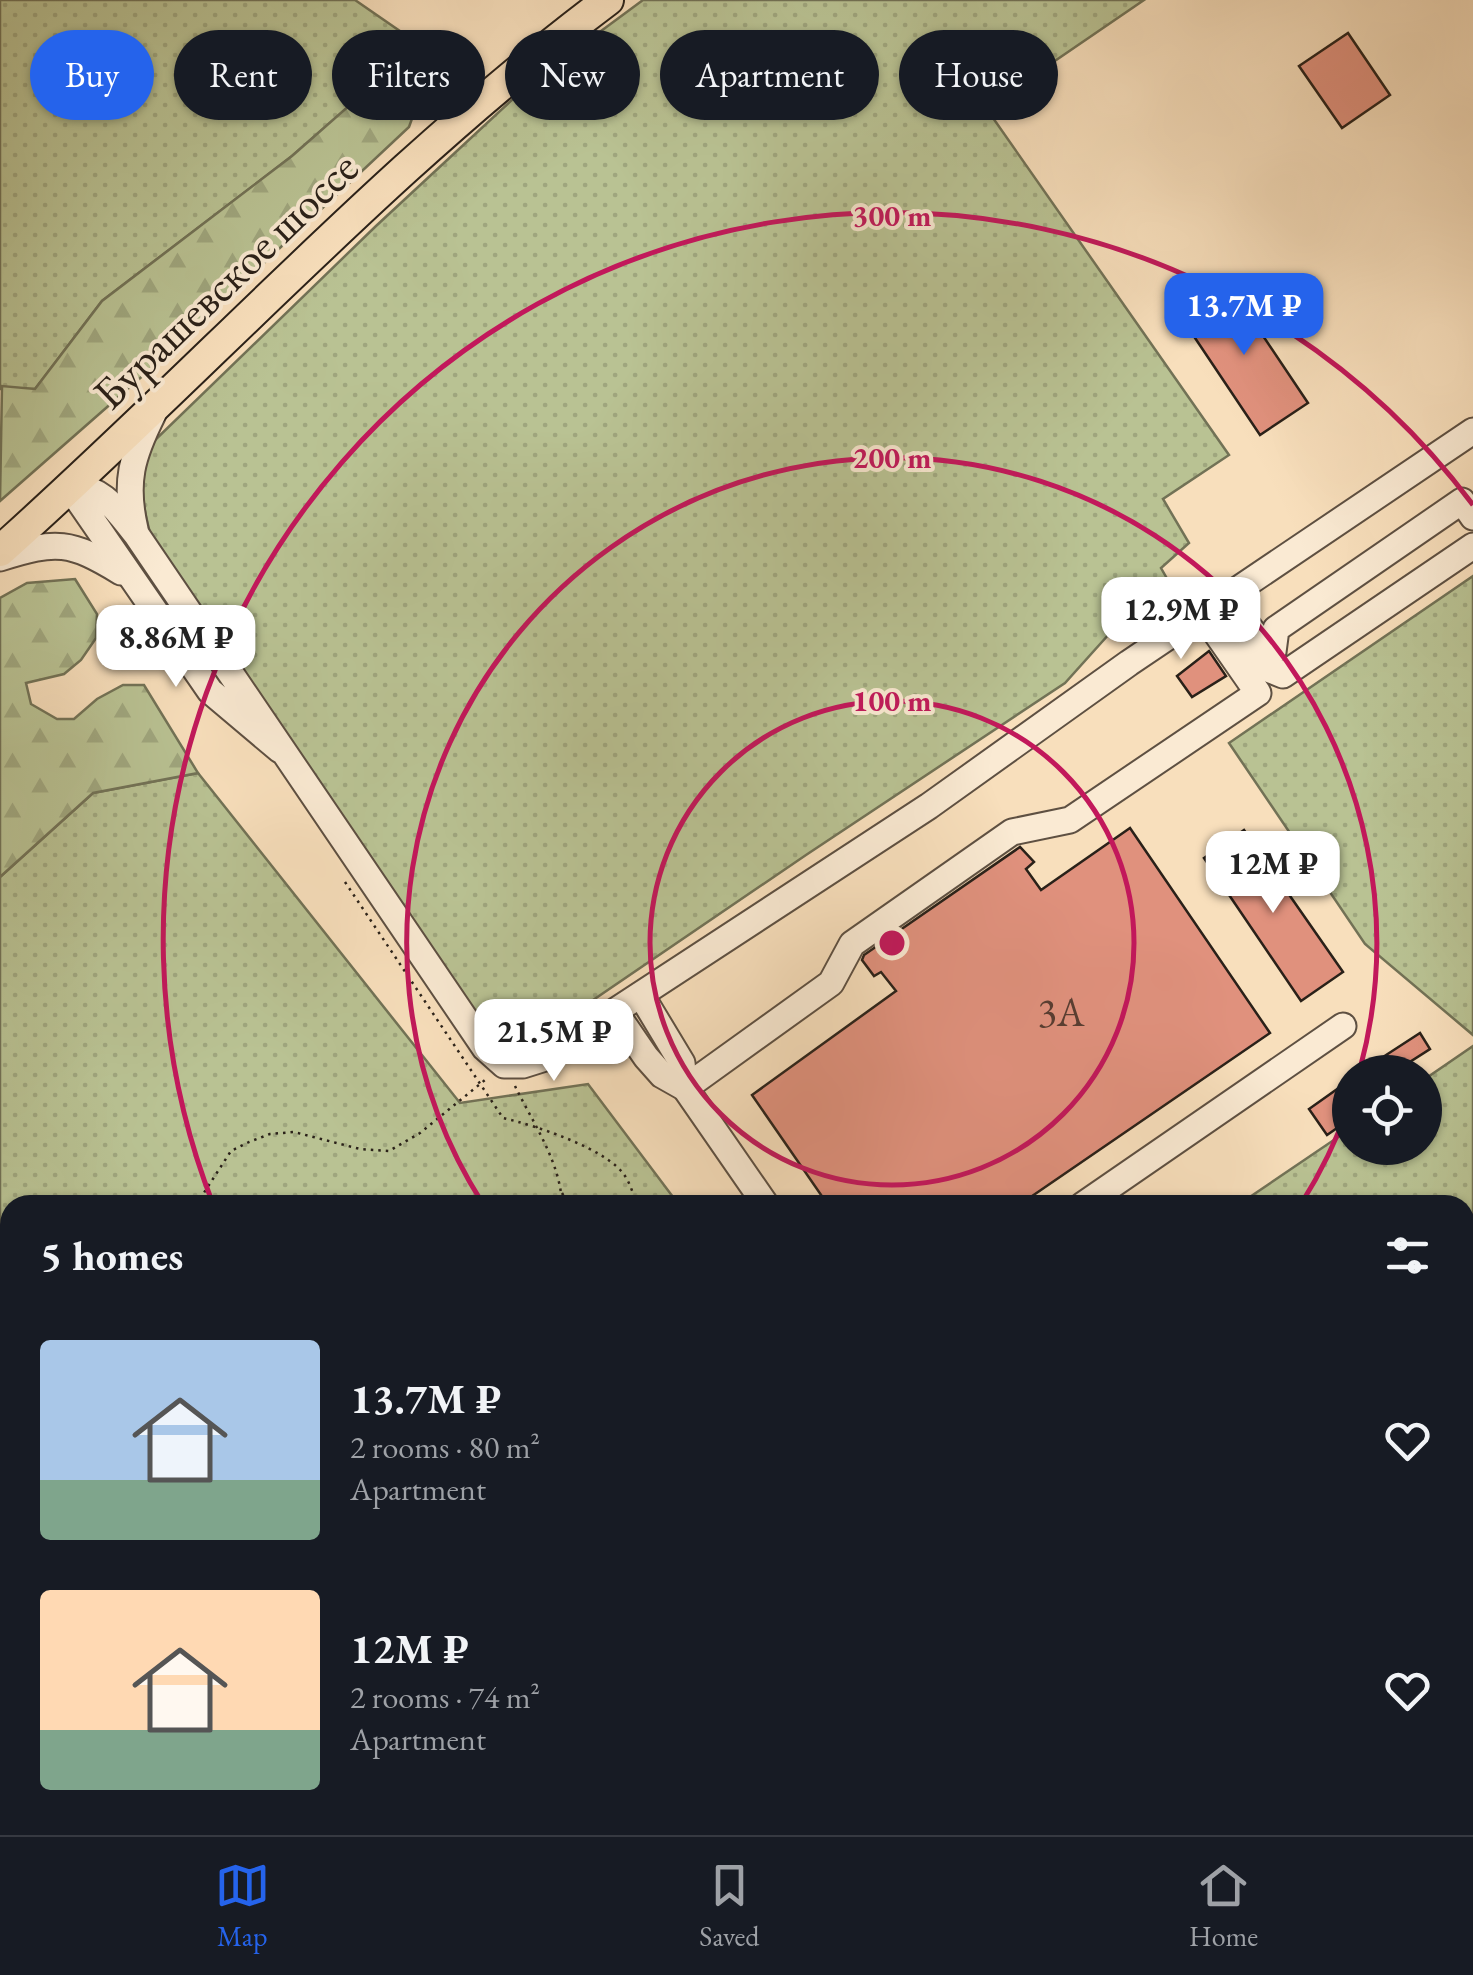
<!DOCTYPE html>
<meta charset="utf-8">
<style>
body{margin:0;font-family:"EB Garamond",serif;background:#242831;color:#f1f3f6;height:100vh;display:flex;flex-direction:column;font-size:38px;white-space:nowrap}
*{box-sizing:border-box;margin:0}
p{font-size:32px;color:#9ea1a6}
.icon{flex:none;width:55px;height:55px;fill:none;stroke:currentColor;stroke-width:2;stroke-linecap:round;stroke-linejoin:round}
.map{position:relative;flex:1;overflow:hidden}
.side{position:absolute;left:0px;top:1195px;width:1475px;height:640px;display:flex;flex-direction:column;background:#171b24;border-radius:30px 30px 0 0;box-shadow:0 2px 8px #0004}
.side>*{flex:none}
.guide{position:absolute;left:30px;top:30px;width:1415px;height:90px;display:flex;gap:20px}
.fabs{position:absolute;left:1332px;top:1055px;display:grid;gap:20px}
.fabs a{display:grid;place-items:center;width:110px;height:110px;border-radius:50%;background:#171b24;box-shadow:0 2px 8px #0004;font-size:50px}
.price{position:absolute;translate:-50% -85px;padding:0 22px;border-radius:20px;background:#fff;color:#222;font-size:32px;line-height:65px;filter:drop-shadow(0 2px 5px #0008)}
.price::after{content:'';position:absolute;left:50%;top:60px;width:30px;height:22px;margin-left:-15px;background:inherit;clip-path:polygon(0 0,100% 0,50% 100%)}
.price.on{background:#2563eb;color:#fff}
ul{padding:0;list-style:none}
li{display:flex;align-items:center;gap:30px;height:250px;padding:0 40px}
li span{display:grid;place-items:center;flex:none;width:280px;height:200px;border-radius:10px;color:#555}
li>.icon{margin-inline-start:auto}
span .icon{width:120px;height:120px;fill:#fffc;stroke-width:1}
li b{font-size:42px}
h2{display:flex;justify-content:space-between;align-items:center;height:120px;padding:0 40px;font-size:42px}
.chip{padding:0 35px;border-radius:45px;background:#171b24;box-shadow:0 2px 8px #0004;font-size:35px;line-height:90px}
.chip.on{background:#2563eb;color:#fff}
.dock{display:flex;justify-content:space-around;align-items:center;height:140px;border-top:2px solid #363941;background:#171b24;font-size:28px;color:#9ea1a6}
.dock a{display:grid;justify-items:center;gap:5px}
.dock .on{color:#2563eb}
.map>svg:first-child{display:block}
</style>
<div class="map">
<svg width="1473" height="1835" viewBox="0 0 1473 1835">
<defs>
<pattern id="grass-dots" width="8" height="8" patternUnits="userSpaceOnUse" patternTransform="scale(2.5)"><rect width="8" height="8" fill="#b9c293"/><path d="M2 2h.1M6 6h.1" fill="none" stroke="#9fa67e" stroke-width="1.8" stroke-linecap="round"/></pattern>
<pattern id="forest-firs" width="22" height="20" patternUnits="userSpaceOnUse" patternTransform="scale(2.5)"><rect width="22" height="20" fill="#b9c293"/><path d="M5 1l3.5 6h-7zM16 11l3.5 6h-7z" fill="#9fa67e"/></pattern>
</defs>
<rect width="100%" height="100%" fill="#f8dfbc"/>
<filter id="stains"><feTurbulence type="fractalNoise" baseFrequency=".002" numOctaves="4"/><feColorMatrix values="0 0 0 0 .2 0 0 0 0 .09 0 0 0 0 .02 0 0 0 .5 -.17"/></filter>
<radialGradient id="worn" r=".72"><stop offset=".6" stop-color="#630" stop-opacity="0"/><stop offset="1" stop-color="#630" stop-opacity=".3"/></radialGradient>
<g fill="url(#grass-dots)" stroke="#727256" stroke-width="2.5">
<polygon points="0,0 355,0 462,74 423,88 393,68 292,156 102,301 35,389 0,389"/>
<path d="M643,0H1144L986,108L1229,455L1163,499L1189,543L1161,568L1177,596L1110,633L1065,683L806,855L530,1043L505,1046L491,1035L150,533C141,497 137,478 152,443L376,226L528,85Z"/>
<polygon points="1473,576 1473,1035 1365,944 1229,743"/>
<polygon points="198,773 460,1103 588,1084 679,1205 10,1205 10,1825 605,1825 599,1835 0,1835 0,877 93,793"/>
<polygon points="1473,1046 1473,1251 1465,1250 1465,1205 1238,1205 1350,1129 1350,1148 1425,1148 1425,1079"/>
</g>
<g fill="url(#forest-firs)" stroke="#727256" stroke-width="2.5">
<polygon points="393,67 423,88 409,127 155,365 0,501 2,386 35,389 102,301 292,156"/>
<polygon points="75,579 97,614 96,638 81,660 64,674 26,683 31,704 57,719 74,719 97,699 123,685 144,685 198,773 93,793 0,877 0,598 27,583"/>
<polygon points="1473,1546 1473,1835 599,1835 605,1825 1465,1825 1465,1551"/>
</g>
<g fill="none" stroke-linecap="round" stroke-linejoin="round">
<g stroke="#717d7a" stroke-width="5">
<polyline points="0,1527 10,1528"/>
<polyline points="570,1835 575,1825"/>
</g>
</g>
<g fill="#e0917d" stroke="#2a2119" stroke-width="2.5">
<polygon points="1348,33 1390,95 1342,128 1299,66"/>
<polygon points="1227,282 1308,403 1260,435 1179,314"/>
<polygon points="1209,651 1226,676 1192,697 1177,676"/>
<polygon points="1130,828 1270,1033 1019,1205 828,1205 752,1095 896,991 881,972 874,976 862,960 864,955 1020,847 1034,862 1026,869 1041,890"/>
<polygon points="1244,830 1343,972 1301,1001 1204,858"/>
<polygon points="1420,1033 1430,1049 1394,1072 1383,1057"/>
<polygon points="1350,1080 1350,1119 1327,1135 1309,1109"/>
</g>
<g fill="none" stroke-linecap="round" stroke-linejoin="round">
<g stroke="#5e5042" stroke-width="29">
<g id="minor">
<path d="M135,529C124,482 132,456 153,414"/>
<path d="M0,558C57,540 70,541 121,572"/>
<polyline points="1227,598 1268,652 1273,652 1276,629 1462,501 1473,517"/>
<polyline points="1245,647 1260,666 1283,675 1473,546"/>
<path d="M280,750L210,691L70,488C102,485 118,512 136,534L485,1048L504,1065H523L542,1059L929,806L1129,663L1473,431"/>
<polyline points="641,995 682,1063 685,1088"/>
<polyline points="615,1012 646,1057 662,1075 685,1088 766,1205"/>
<polyline points="685,1088 831,983 852,944 1012,832 1070,820 1258,693 1203,614"/>
<polyline points="1083,1205 1343,1026"/>
<polyline points="1465,1256 1473,1257"/>
</g>
</g>
<g stroke="#2a2119" stroke-width="34">
<path id="major" d="M0,551C204,369 389,164 608,0"/>
</g>
<g stroke="#2a2119" stroke-width="2.5" stroke-dasharray="2.5 5" stroke-linecap="butt">
<path d="M345,882L503,1118C534,1125 608,1149 625,1176C631,1185 633,1196 639,1205"/>
<path d="M515,1086C533,1123 561,1163 562,1205"/>
<polyline points="562,1193 569,1205"/>
<polyline points="196,1205 231,1151 249,1142 270,1134 294,1132 360,1149 389,1151 420,1133 485,1080"/>
<polyline points="0,1307 10,1306"/>
<polyline points="314,1835 318,1825"/>
</g>
<use href="#minor" stroke="#faead3" stroke-width="25"/>
<use href="#major" stroke="#f8dfbc" stroke-width="30"/>
</g>
<g fill="none" stroke="#c2185b" stroke-width="5">
<circle cx="892" cy="943" r="242"/>
<path d="M1349 1105A485 485 0 0 1 1301 1204M483 1204A485 485 0 1 1 1360 1069"/>
<path d="M213 1204A727 727 0 0 1 1473 505"/>
</g>
<g text-anchor="middle" stroke-width="8" stroke-linejoin="round" paint-order="stroke">
<g font-size="40" fill="#583d32">
<text x="1061" y="1026">3А</text>
</g>
<g font-size="45" fill="#2a2119" stroke="#faead3">
<text transform="translate(225 280) rotate(-44)" y="16">Бурашевское шоссе</text>
</g>
</g>
<circle cx="892" cy="943" r="15" fill="#c2185b" stroke="#faead3" stroke-width="5"/>
<g font-size="30" text-anchor="middle" font-weight="bold" fill="#c2185b" stroke="#faead3" stroke-width="8" stroke-linejoin="round" paint-order="stroke">
<text x="892" y="226">300 m</text>
<text x="892" y="468">200 m</text>
<text x="892" y="711">100 m</text>
</g>
<rect width="100%" height="100%" filter="url(#stains)"/>
<rect width="100%" height="100%" fill="url(#worn)"/>
</svg>
<div class="fabs">
<a><svg class="icon" aria-label="locate" viewBox="0 0 24 24"><circle cx="12" cy="12" r="6"/><path d="M12 2v4M12 18v4M2 12h4M18 12h4"/></svg></a>
</div>
<b class="price on" style="left:1244px;top:358px">13.7M ₽</b>
<b class="price" style="left:1181px;top:662px">12.9M ₽</b>
<b class="price" style="left:176px;top:690px">8.86M ₽</b>
<b class="price" style="left:1273px;top:916px">12M ₽</b>
<b class="price" style="left:554px;top:1084px">21.5M ₽</b>
<div class="guide">
<a class="chip on">Buy</a>
<a class="chip">Rent</a>
<a class="chip">Filters</a>
<a class="chip">New</a>
<a class="chip">Apartment</a>
<a class="chip">House</a>
</div>
<section class="side">
<h2>5 homes<svg class="icon" aria-label="filters" viewBox="0 0 24 24"><path d="M4 7h16M4 17h16"/><circle cx="9" cy="7" r="2"/><circle cx="15" cy="17" r="2"/></svg></h2>
<ul>
<li><span style="background:linear-gradient(#a9c7e8 70%,#7fa58c 0)"><svg class="icon" aria-label="home" viewBox="0 0 24 24"><path d="M3 11l9-7 9 7M6 9v11h12V9"/></svg></span><div><b>13.7M ₽</b><p>2 rooms · 80 m²</p><p>Apartment</p></div><svg class="icon" aria-label="heart" viewBox="0 0 24 24"><path d="M12 20l-8-8c-3-5 5-10 8-4 3-6 11-1 8 4z"/></svg></li>
<li><span style="background:linear-gradient(#ffd9b3 70%,#7fa58c 0)"><svg class="icon" aria-label="home" viewBox="0 0 24 24"><path d="M3 11l9-7 9 7M6 9v11h12V9"/></svg></span><div><b>12M ₽</b><p>2 rooms · 74 m²</p><p>Apartment</p></div><svg class="icon" aria-label="heart" viewBox="0 0 24 24"><path d="M12 20l-8-8c-3-5 5-10 8-4 3-6 11-1 8 4z"/></svg></li>
</ul>
</section>
</div>
<nav class="dock">
<a class="on"><svg class="icon" aria-label="map" viewBox="0 0 24 24"><path d="M3 6l6-2 6 2 6-2v14l-6 2-6-2-6 2zM9 4v14M15 6v14"/></svg>Map</a>
<a><svg class="icon" aria-label="saved" viewBox="0 0 24 24"><path d="M7 4h10v16l-5-4-5 4z"/></svg>Saved</a>
<a><svg class="icon" aria-label="home" viewBox="0 0 24 24"><path d="M3 11l9-7 9 7M6 9v11h12V9"/></svg>Home</a>
</nav>
